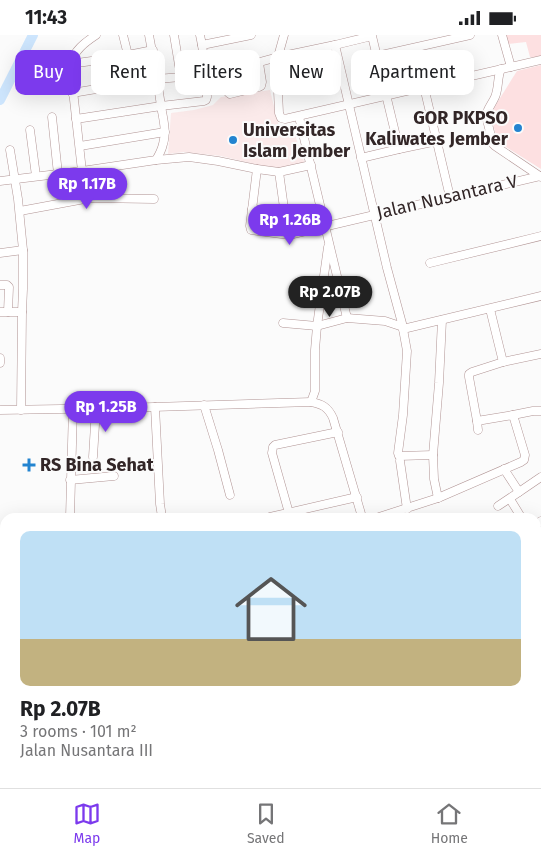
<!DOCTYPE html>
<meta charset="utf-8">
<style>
body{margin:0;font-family:"Fira Sans",sans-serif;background:#f6f6f6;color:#202124;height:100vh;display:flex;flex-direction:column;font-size:19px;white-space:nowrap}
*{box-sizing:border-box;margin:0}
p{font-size:16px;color:#757577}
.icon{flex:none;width:28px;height:28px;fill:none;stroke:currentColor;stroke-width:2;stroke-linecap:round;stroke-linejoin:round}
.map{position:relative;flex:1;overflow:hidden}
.details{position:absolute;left:0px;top:478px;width:541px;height:276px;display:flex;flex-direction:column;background:#fff;border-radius:15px 15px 0 0;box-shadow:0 5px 20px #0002}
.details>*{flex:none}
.top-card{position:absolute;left:15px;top:15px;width:511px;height:45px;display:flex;gap:10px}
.price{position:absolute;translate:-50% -42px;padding:0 11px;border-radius:18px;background:#7c3aed;color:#fff;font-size:16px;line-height:32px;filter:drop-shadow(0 1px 2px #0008)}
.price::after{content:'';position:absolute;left:50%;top:30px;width:15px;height:11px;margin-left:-8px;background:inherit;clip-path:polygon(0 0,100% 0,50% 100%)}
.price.on{background:#222;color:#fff}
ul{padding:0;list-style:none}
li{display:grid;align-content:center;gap:10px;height:265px;padding:0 20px}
li span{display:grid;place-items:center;height:155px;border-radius:10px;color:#555}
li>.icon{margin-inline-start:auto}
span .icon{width:90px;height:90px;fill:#fffc;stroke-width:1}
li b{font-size:21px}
.tag{padding:0 18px;border-radius:10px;background:#fff;box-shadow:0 5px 20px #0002;font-size:18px;line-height:45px}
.tag.on{background:#7c3aed;color:#fff}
.status{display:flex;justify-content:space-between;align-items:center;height:35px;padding:0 25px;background:#fff;direction:ltr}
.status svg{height:14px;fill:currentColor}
.tab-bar{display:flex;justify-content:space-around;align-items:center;height:70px;border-top:1px solid #e0e0e0;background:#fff;font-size:14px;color:#757577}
.tab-bar a{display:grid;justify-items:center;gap:2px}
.tab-bar .on{color:#7c3aed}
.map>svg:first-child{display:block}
</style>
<div class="status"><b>11:43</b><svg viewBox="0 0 49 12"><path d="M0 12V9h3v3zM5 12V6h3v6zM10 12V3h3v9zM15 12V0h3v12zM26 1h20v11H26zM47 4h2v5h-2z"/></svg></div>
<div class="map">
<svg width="541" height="753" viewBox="0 0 541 753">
<rect width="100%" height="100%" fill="#fbfbfb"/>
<polygon fill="#fbeaea" points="270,55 279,92 292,91 305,129 275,134 221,121 184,117 168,119 171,78 194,75 213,70 221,62"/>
<g fill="#fde0e1">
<polygon points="506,0 541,0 541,22 530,22 526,7 508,9"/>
<polygon points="541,30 541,134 498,107 490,79 517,36"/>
</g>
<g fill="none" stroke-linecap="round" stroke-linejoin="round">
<polyline stroke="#cde5fd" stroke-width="10" points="0,65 33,0"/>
<g stroke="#b19494" stroke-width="9">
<g id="minor">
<polyline points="123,0 128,20"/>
<polyline points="149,0 157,44 181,42"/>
<polyline points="174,0 181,42 206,38 202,10"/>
<polyline points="200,0 202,10 251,0"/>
<polyline points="284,0 279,18 277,34 279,78 281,83 285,84 541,25"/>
<polyline points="502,0 511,32"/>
<polyline points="377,21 470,0"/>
<polyline points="70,29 113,23 153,15"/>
<path d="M501,34C497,43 499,53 495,62C492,69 487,74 486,81L493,109L495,111L541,142"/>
<path d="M221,36C223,44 223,55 230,59L259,52L261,51L262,47L259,28"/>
<polyline points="424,52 450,162"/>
<polyline points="278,53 341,38"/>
<polyline points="72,58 157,44 161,71 204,66 206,65 207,62 206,38 235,34 278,22 335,10"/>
<polyline points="52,82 58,139"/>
<polyline points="299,82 347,283"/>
<path d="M76,84L161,71C163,83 167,97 163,109C162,114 159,120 156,125L82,136"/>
<polyline points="30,95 36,141"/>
<polyline points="80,111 165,97"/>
<polyline points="10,115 18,164 23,215 23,254 22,277 21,375"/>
<polyline points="361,123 399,114"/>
<polyline points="156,125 189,122 218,126 257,134 279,137 311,130"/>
<polyline points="257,134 250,191 251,195 289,200 540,141"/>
<path d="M0,146L82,136L70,29C75,15 84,8 96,0"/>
<polyline points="252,174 276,177 283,175 284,173 279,137"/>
<polyline points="20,176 90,163 154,164"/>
<polyline points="0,218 23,215"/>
<polyline points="430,228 541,201"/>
<polyline points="0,250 7,250 9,252 8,277"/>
<polyline points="490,274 503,327"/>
<polyline points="0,277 22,277"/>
<polyline points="283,288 317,291 347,283 385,286 403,292 403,294 541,261"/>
<polyline points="403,292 387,233 335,10 372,1 399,114 437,106"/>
<polyline points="403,294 407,316 403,380 398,418 399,421 433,420"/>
<polyline points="0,323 0,328"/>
<polyline points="311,367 315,356 315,315 317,291 328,212"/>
<polyline points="204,370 218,415 230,460"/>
<polyline points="155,372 160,469 162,482"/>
<path d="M0,375L122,373L311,367C322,369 328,372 333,383L362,482"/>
<polyline points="513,380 533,376 541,376"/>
<polyline points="477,386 469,342 469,339 472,337 503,327 541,319"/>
<polyline points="93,422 96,373"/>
<polyline points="400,426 407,474"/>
<polyline points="70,445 114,441"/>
<polyline points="519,457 541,442"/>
<polyline points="438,463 434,444 433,420 439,348 442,285"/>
<polyline points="510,464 521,482"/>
<polyline points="498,471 519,457 504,434"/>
<polyline points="289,478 272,418 273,412 275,410 338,397"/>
<polyline points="70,482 73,373"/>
<polyline points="270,482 357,462"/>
<polyline points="379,482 438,463 521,427 524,425 525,420 513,380 477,386 478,395"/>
<polyline points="536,489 541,486"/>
<polyline points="536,506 541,513"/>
<polyline points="0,516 5,515"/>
<polyline points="0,652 5,651"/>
<polyline points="115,749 116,753"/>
<polyline points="324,749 325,753"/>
<polyline points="371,749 372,753"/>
<polyline points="400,749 401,753"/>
</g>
</g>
<g stroke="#b19494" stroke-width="12">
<g id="highway">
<polyline points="536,539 541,536"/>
<polyline points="536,551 541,548"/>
<polyline points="212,753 219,749"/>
<polyline points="232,753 239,749"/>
</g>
</g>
<use href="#minor" stroke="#fff" stroke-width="8"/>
<use href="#highway" stroke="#fff" stroke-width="11"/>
<g stroke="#918a8b" stroke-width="4">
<g id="rail">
<polyline points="536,724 541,721"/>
<polyline points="490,753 497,749"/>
</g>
</g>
<use href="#rail" stroke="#fbfbfb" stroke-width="2" stroke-dasharray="5.5" stroke-linecap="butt"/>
</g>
<g fill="#2384d0" stroke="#fbfbfb" stroke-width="2">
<circle cx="518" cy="93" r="5"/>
<circle cx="233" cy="105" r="5"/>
<path d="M26.5 422.5h5v5h5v5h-5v5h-5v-5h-5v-5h5z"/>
</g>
<g text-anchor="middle" stroke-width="4" stroke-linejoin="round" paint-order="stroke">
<g font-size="18" font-weight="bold" fill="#322627" stroke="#fbfbfb" text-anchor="start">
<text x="508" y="89" text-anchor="end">GOR PKPSO<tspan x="508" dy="21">Kaliwates Jember</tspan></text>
<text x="243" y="101">Universitas<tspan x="243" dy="21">Islam Jember</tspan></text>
<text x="40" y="436">RS Bina Sehat</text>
</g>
<g font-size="18" fill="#322627" stroke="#fbfbfb">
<text transform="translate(447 162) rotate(-13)" y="6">Jalan Nusantara V</text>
</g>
</g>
</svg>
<b class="price" style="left:87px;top:175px">Rp 1.17B</b>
<b class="price" style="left:290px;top:211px">Rp 1.26B</b>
<b class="price on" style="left:330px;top:283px">Rp 2.07B</b>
<b class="price" style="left:106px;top:398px">Rp 1.25B</b>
<div class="top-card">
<a class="tag on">Buy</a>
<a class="tag">Rent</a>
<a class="tag">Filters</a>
<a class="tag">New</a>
<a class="tag">Apartment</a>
</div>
<section class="details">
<ul>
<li><span style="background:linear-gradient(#bfe0f5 70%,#c2b280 0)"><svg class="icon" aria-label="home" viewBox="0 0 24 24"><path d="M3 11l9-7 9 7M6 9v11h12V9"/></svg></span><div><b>Rp 2.07B</b><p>3 rooms · 101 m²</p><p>Jalan Nusantara III</p></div></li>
</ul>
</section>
</div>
<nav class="tab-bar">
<a class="on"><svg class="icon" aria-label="map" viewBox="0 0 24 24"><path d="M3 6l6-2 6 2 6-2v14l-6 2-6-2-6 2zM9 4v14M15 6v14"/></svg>Map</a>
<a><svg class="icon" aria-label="saved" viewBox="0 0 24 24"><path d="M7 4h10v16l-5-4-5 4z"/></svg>Saved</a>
<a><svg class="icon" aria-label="home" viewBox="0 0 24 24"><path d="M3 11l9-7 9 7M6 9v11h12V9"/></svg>Home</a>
</nav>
